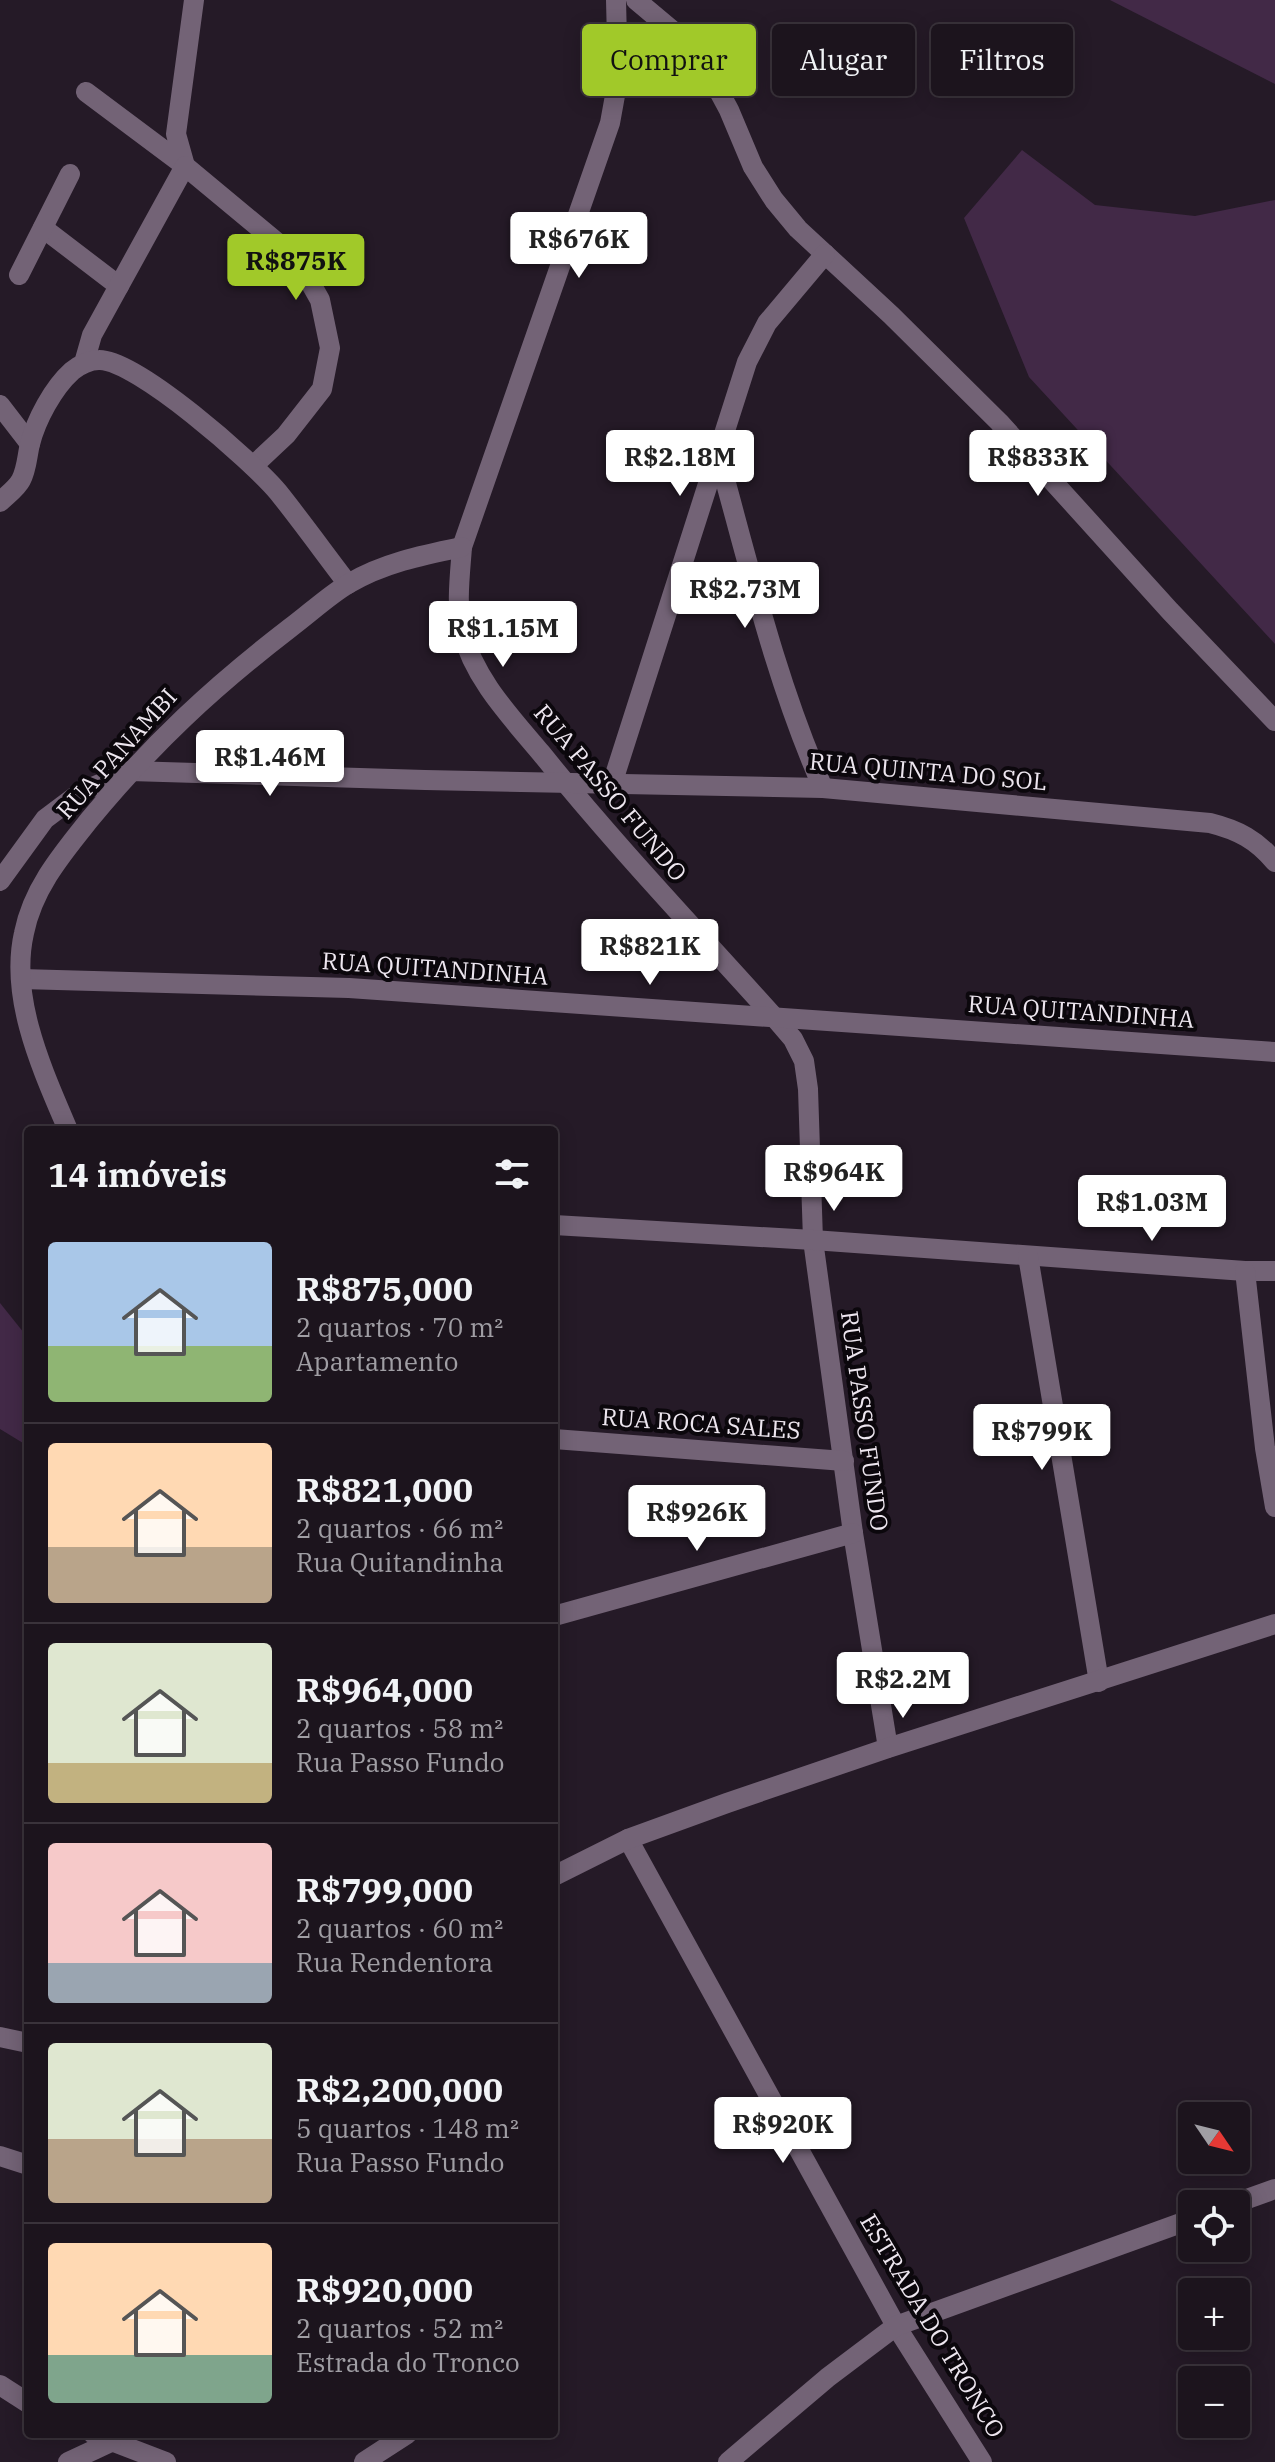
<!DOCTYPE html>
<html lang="pt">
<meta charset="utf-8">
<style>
body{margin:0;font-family:"IBM Plex Serif",serif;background:#251d26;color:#f1f3f6;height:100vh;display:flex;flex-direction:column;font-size:30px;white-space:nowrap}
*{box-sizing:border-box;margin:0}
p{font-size:26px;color:#a09ea4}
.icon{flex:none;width:44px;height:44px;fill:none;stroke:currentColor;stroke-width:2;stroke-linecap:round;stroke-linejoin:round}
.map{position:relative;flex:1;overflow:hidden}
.side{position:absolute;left:24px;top:1126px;width:534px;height:1312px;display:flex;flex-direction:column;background:#1c141d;border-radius:8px;box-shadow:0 4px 20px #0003,0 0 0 2px #3a333b}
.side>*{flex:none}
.banner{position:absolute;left:582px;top:24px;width:572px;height:72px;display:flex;gap:16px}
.needle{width:52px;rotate:125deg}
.fabs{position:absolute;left:1178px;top:2102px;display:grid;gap:16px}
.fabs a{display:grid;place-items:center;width:72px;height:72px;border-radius:8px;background:#1c141d;box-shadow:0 4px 20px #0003,0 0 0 2px #3a333b;font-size:40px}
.price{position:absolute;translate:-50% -68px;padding:0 18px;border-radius:8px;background:#fff;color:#222;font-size:26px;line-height:52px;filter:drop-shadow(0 2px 4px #0008)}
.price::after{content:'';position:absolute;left:50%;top:48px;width:24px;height:18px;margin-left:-12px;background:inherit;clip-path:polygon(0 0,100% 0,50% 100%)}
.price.selected{background:#a1c929;color:#111}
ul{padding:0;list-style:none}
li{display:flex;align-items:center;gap:24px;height:200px;padding:0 24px}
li+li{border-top:2px solid #3a333b}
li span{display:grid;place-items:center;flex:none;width:224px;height:160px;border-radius:8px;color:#555}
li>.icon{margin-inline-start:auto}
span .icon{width:96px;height:96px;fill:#fffc;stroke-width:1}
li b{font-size:34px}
h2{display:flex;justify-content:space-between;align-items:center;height:96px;padding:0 24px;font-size:34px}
.chip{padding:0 28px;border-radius:8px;background:#1c141d;box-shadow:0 4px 20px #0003,0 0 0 2px #3a333b;font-size:28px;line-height:72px}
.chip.selected{background:#a1c929;color:#111}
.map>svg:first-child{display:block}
</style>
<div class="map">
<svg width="1275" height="2462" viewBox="0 0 1275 2462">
<rect width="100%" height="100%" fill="#251a27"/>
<g fill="#422947">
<polygon points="1110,0 1275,0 1275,84"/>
<polygon points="1022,150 1095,205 1195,216 1275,200 1275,644 1029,377 964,218"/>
<polygon points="0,1303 28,1338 28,1442 23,1443 0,1429"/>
</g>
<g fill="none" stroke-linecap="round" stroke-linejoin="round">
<g stroke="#736376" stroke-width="20">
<path d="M616,0L618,79L610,123L462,547C460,575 456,604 462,631C474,679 511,717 541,753C615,845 696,930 775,1018L793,1039L804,1061L808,1089L813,1240L853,1533L888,1748"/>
<polyline points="636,0 686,42 707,69 729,110 753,167 774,200 798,229 891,315 999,422 1170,611 1275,721"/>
<polyline points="86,92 185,166 176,134 194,0"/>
<polyline points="43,228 119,286"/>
<polyline points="19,275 70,174"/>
<polyline points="84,363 92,335 185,166 297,259 320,300 330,348 322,389 286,435 253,466"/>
<polyline points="0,405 30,444"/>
<path d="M718,454C749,566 776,682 823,788"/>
<path d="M0,502C7,495 17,488 21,480C27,469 27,456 30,444C36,420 53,388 72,371C79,365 90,360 99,360C136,359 253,462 278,492C302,522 325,554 348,584"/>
<polyline points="612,784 747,362 767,323 825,254"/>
<path d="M0,881L45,819L81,792L130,771L425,780L823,788L1210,823C1238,830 1257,840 1275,862"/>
<polyline points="21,979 349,988 1275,1052"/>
<path d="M68,1130C43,1071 9,999 24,933C33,888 62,854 90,819C153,743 212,688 290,628C309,614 328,596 348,584C383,563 423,555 462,547"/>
<polyline points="554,1225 813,1240 1245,1271 1275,1271"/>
<polyline points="1028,1256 1099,1682"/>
<polyline points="1245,1271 1265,1448 1275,1507"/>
<polyline points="554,1439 844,1461"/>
<polyline points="554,1616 853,1533"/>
<polyline points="628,1839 896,2326 982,2462"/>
<polyline points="554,1876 628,1839 727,1803 888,1748 1275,1624"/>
<polyline points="0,2037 28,2043"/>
<polyline points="0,2156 28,2165"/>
<polyline points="1233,2204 1275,2189"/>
<polyline points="0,2385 28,2403"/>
<polyline points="93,2434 166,2462"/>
<polyline points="68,2462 111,2442"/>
<polyline points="364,2462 407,2434"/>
<polyline points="728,2462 827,2378 896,2326 1192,2219"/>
</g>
</g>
<g text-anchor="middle" stroke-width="8" stroke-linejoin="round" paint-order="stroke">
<g font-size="24" fill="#ede6ef" stroke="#0b070c">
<text transform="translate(117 754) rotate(-48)" y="8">RUA PANAMBI</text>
<text transform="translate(928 772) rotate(5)" y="8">RUA QUINTA DO SOL</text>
<text transform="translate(610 793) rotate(50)" y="8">RUA PASSO FUNDO</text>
<text transform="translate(435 969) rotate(4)" y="8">RUA QUITANDINHA</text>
<text transform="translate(1081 1012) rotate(4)" y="8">RUA QUITANDINHA</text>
<text transform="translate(864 1421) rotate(82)" y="8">RUA PASSO FUNDO</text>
<text transform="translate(701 1424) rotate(4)" y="8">RUA ROCA SALES</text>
<text transform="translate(932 2326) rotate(59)" y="8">ESTRADA DO TRONCO</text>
</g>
</g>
</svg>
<div class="fabs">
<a><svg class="needle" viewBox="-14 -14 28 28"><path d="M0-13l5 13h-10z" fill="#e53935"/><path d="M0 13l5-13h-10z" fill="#a09ea4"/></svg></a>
<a><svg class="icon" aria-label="locate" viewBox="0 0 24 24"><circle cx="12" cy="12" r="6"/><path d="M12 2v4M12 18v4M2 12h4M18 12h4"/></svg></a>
<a>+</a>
<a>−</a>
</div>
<b class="price" style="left:579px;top:280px">R$676K</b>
<b class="price selected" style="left:296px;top:302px">R$875K</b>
<b class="price" style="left:680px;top:498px">R$2.18M</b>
<b class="price" style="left:1038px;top:498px">R$833K</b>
<b class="price" style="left:745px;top:630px">R$2.73M</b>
<b class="price" style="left:503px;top:669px">R$1.15M</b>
<b class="price" style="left:270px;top:798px">R$1.46M</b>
<b class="price" style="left:650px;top:987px">R$821K</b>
<b class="price" style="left:834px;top:1213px">R$964K</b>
<b class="price" style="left:1152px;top:1243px">R$1.03M</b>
<b class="price" style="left:1042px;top:1472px">R$799K</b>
<b class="price" style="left:697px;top:1553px">R$926K</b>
<b class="price" style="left:903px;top:1720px">R$2.2M</b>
<b class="price" style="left:783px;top:2165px">R$920K</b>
<div class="banner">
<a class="chip selected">Comprar</a>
<a class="chip">Alugar</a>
<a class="chip">Filtros</a>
</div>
<section class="side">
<h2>14 imóveis<svg class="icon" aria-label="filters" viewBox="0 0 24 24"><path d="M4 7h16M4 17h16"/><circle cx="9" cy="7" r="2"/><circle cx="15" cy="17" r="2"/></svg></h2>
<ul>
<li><span style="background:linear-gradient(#a9c7e8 65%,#8fb573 0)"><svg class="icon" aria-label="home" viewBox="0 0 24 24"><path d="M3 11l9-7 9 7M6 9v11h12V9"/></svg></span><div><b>R$875,000</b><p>2 quartos · 70 m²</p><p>Apartamento</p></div></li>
<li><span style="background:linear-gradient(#ffd9b3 65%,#b9a48a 0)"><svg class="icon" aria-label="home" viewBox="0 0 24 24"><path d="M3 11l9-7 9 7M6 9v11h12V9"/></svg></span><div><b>R$821,000</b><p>2 quartos · 66 m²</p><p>Rua Quitandinha</p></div></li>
<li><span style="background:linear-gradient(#dfe7d0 75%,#c2b280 0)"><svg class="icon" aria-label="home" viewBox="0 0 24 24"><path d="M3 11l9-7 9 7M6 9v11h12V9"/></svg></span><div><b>R$964,000</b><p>2 quartos · 58 m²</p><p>Rua Passo Fundo</p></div></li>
<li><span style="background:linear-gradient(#f6c9c9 75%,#9aa5b1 0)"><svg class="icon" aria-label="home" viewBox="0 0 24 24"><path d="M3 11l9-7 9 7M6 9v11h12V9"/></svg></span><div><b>R$799,000</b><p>2 quartos · 60 m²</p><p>Rua Rendentora</p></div></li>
<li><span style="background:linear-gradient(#dfe7d0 60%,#b9a48a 0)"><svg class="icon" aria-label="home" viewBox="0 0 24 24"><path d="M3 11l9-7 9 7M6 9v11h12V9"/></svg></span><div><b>R$2,200,000</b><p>5 quartos · 148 m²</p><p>Rua Passo Fundo</p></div></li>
<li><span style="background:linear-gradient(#ffd9b3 70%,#7fa58c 0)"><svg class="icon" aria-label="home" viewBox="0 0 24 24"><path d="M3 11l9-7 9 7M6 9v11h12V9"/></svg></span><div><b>R$920,000</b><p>2 quartos · 52 m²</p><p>Estrada do Tronco</p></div></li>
</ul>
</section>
</div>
